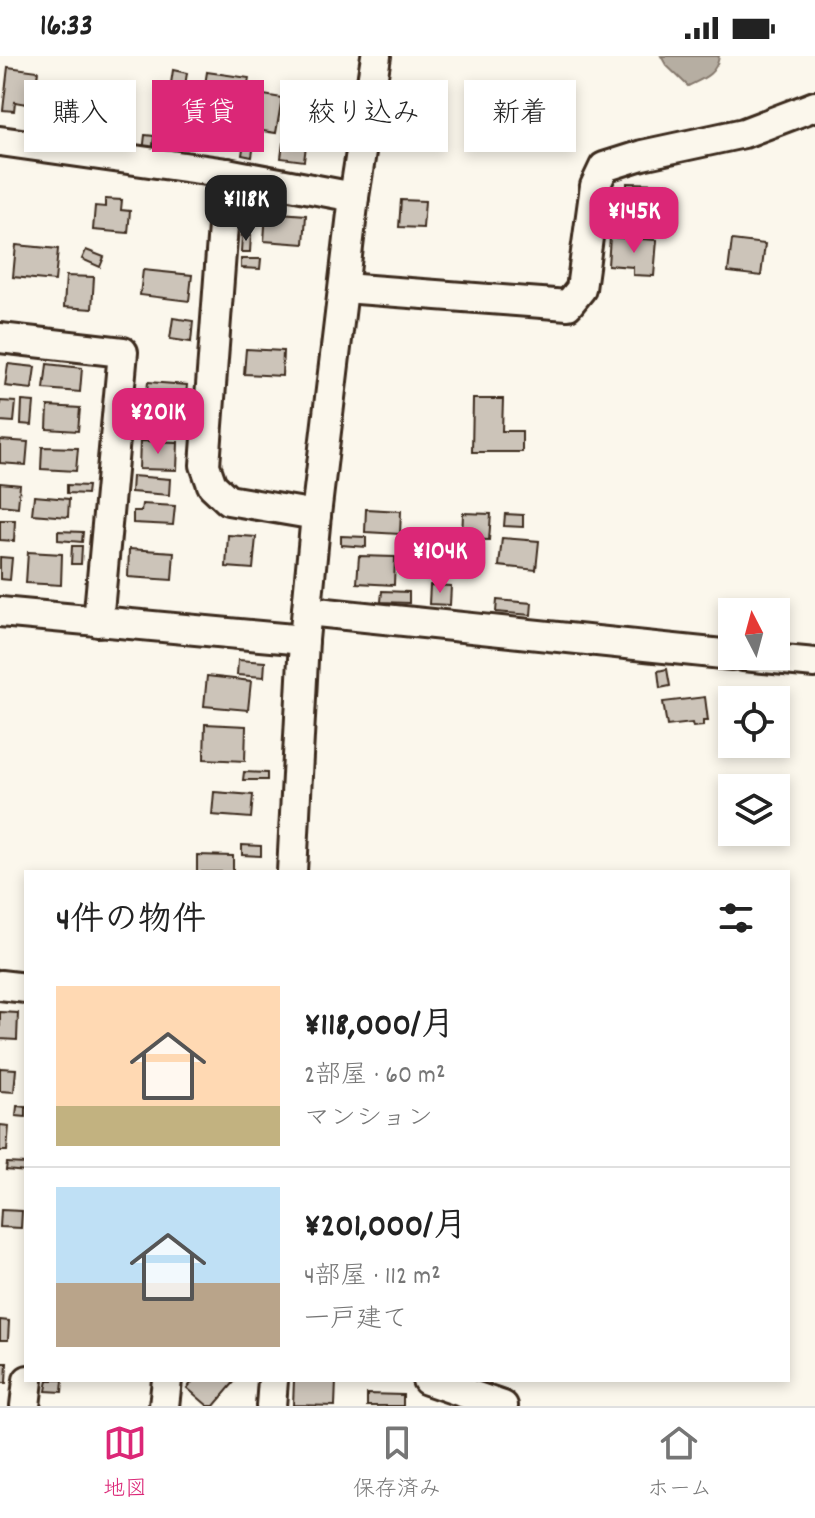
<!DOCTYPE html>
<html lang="ja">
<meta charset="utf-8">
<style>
body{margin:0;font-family:Dekko,"Klee One",sans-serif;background:#f2f2f2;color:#222;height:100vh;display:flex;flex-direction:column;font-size:30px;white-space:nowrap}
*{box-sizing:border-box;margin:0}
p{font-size:26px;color:#767676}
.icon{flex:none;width:44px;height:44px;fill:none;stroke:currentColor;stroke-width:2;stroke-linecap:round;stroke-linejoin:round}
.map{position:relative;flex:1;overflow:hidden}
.panel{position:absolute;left:24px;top:814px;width:766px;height:512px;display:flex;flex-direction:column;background:#fff;border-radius:0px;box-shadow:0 4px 12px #0003}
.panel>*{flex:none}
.hud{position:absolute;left:24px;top:24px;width:768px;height:72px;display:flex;gap:16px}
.needle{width:52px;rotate:354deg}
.fabs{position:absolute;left:718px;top:542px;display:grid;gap:16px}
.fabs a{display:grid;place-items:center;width:72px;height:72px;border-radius:0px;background:#fff;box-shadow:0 4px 12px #0003;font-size:40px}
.price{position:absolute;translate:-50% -68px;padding:0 18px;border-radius:16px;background:#db2777;color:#fff;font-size:26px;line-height:52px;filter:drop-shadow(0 2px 4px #0008)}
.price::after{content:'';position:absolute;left:50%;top:48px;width:24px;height:18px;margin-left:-12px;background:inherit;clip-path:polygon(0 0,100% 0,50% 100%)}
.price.selected{background:#222;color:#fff}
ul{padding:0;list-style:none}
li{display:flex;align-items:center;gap:24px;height:200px;padding:0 32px}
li+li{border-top:2px solid #e0e0e0}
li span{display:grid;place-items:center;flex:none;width:224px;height:160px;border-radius:0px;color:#555}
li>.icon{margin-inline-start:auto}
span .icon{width:96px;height:96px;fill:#fffc;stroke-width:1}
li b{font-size:34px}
h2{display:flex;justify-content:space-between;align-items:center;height:96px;padding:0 32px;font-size:34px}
.tag{padding:0 28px;border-radius:0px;background:#fff;box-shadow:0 4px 12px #0003;font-size:28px;line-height:72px}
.tag.selected{background:#db2777;color:#fff}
.status{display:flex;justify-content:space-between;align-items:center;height:56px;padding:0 40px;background:#fff;direction:ltr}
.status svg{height:22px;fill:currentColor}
.dock{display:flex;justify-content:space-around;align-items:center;height:112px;border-top:2px solid #e0e0e0;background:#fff;font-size:22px;color:#767676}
.dock a{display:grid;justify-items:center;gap:4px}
.dock .selected{color:#db2777}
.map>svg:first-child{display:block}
</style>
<div class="status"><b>16:33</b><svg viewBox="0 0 49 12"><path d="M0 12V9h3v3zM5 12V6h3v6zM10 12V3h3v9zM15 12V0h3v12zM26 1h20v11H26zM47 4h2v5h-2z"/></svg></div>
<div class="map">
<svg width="815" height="1350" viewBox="0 0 815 1350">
<rect width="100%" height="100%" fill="#fbf7ec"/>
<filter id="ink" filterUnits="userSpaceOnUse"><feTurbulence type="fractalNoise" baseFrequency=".0125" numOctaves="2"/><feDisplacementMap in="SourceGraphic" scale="16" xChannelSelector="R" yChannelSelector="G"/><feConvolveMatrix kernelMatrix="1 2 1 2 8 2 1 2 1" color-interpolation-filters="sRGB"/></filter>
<g filter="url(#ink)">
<path fill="#b6aea2" stroke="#85796d" stroke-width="2" d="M661,0H719C717,18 703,23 688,30L666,9Z"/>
<g fill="#ccc4b9" stroke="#3b2a1e" stroke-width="2">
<polygon points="8,11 38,15 33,49 15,46 14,55 3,54"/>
<polygon points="173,14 187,17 184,36 170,34"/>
<polygon points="207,16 249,22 245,47 203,41"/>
<polygon points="252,37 282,42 276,77 256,74 252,101 242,99"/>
<polygon points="300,44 313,45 313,54 299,53"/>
<polygon points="389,50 436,56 434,70 427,70 425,82 385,77"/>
<polygon points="166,51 202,56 199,81 163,76"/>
<polygon points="285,59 331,65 328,88 288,83 289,73 284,72"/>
<polygon points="145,79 154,80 152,97 143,96"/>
<polygon points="283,87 306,90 304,105 281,102"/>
<polygon points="627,127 668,128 667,149 627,148"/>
<polygon points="105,143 122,144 121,154 130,155 128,177 93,174 95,150 105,151"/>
<polygon points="401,144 425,145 423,172 399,171"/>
<polygon points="266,156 306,159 304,188 264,185"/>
<polygon points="242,178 251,179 250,196 241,196"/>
<polygon points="610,181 657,184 654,220 633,219 633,211 608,209"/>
<polygon points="732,184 765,188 761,220 728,216"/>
<polygon points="16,189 58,193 55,225 13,221"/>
<polygon points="86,194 104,201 100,211 82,203"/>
<polygon points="241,203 261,203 260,213 241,212"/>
<polygon points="143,214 192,219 189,245 140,239"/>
<polygon points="66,220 94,221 92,253 64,251"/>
<polygon points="173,262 193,265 191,286 170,283"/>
<polygon points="246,293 283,295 282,320 244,318"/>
<polygon points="8,308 35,311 32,333 5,330"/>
<polygon points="47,308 82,312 80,336 44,333"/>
<polygon points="148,326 187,329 184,358 145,354"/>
<polygon points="473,343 503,343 502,375 522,375 522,396 472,396"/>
<polygon points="0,345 16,346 14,366 0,365"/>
<polygon points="22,345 34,346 32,369 21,368"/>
<polygon points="48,350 80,352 78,375 47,373"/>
<polygon points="0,384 28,386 26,409 0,407"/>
<polygon points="140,385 178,386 177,414 139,413"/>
<polygon points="42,391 78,392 76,415 41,413"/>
<polygon points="132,420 170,423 169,439 131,436"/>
<polygon points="0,427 20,429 18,451 0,449"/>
<polygon points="67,429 88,430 87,438 67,437"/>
<polygon points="34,440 69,443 68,461 32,458"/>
<polygon points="142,448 175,450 173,469 133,467 133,455 141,455"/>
<polygon points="366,453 401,455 400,478 365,476"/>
<polygon points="463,457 491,458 489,484 462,483"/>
<polygon points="505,458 523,459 523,471 504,470"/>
<polygon points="0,464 15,464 14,485 0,484"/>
<polygon points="58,475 83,476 82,486 58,484"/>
<polygon points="228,479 256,481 253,513 226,511"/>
<polygon points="423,479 448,481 445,520 419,518"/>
<polygon points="341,480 366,481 366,491 341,489"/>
<polygon points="502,482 539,485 536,514 499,510"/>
<polygon points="72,490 82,490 81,508 71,508"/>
<polygon points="129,493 174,496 172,524 128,521"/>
<polygon points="28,496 62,498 61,529 26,527"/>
<polygon points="359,500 395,501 394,529 357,527"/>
<polygon points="0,501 12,502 10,524 0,523"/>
<polygon points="430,529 451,530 450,549 429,548"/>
<polygon points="382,535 409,536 409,547 381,546"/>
<polygon points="497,544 532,547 531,559 496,556"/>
<polygon points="238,604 265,606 264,621 237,619"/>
<polygon points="667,613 670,630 660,632 658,615"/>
<polygon points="207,620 251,625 248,654 204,650"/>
<polygon points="705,641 708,665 703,665 703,670 693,671 692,667 667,670 663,646"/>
<polygon points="205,668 246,670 245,705 204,703"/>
<polygon points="244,716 267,717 267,724 243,724"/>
<polygon points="214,736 253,739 251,762 212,759"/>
<polygon points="242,789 261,790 261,800 242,799"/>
<polygon points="197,799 233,800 233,816 197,816"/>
<polygon points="0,956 18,957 17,984 0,983"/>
<polygon points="0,1012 16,1013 14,1036 0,1035"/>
<polygon points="17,1050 26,1051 26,1061 16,1060"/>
<polygon points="0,1069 9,1070 7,1095 0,1095"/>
<polygon points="7,1107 26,1108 26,1116 6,1114"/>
<polygon points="1,1154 22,1155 21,1172 0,1171"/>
<polygon points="0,1264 9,1265 8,1284 0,1284"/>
<polygon points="0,1307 7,1307 6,1327 0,1327"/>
<polygon points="48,1324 63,1324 62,1336 46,1335"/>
<polygon points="194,1324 236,1324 214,1350 208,1350 187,1332"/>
<polygon points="294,1324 336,1324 335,1350 293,1349"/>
<polygon points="367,1338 403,1339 403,1350 367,1350"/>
</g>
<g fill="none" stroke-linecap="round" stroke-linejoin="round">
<g stroke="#3b2a1e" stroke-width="34">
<g id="minor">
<polyline points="0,85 227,117 354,141"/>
<polyline points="227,117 205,409 212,429 228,444 316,459"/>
<polyline points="344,232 568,249 581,233 595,130 604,111 642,99 744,77 815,50"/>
<polyline points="0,282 123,296 98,566"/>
<polyline points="307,555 732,599"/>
<polyline points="0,556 304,584"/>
<polyline points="743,600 815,607"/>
<polyline points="292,816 304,584 316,459 354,141 376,0"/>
<polyline points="0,929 26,932"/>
<polyline points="427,1324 503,1350"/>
<polyline points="25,1350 28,1324"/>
<polyline points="164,1350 167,1324"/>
<polyline points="271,1350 273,1324"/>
</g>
</g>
<use href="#minor" stroke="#fbf7ec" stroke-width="28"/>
</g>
</g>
</svg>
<div class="fabs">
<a><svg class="needle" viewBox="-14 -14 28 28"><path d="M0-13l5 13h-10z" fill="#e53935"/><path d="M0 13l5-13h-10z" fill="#767676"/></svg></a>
<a><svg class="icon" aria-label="locate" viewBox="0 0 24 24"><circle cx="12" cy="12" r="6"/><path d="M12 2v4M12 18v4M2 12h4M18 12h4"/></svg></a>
<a><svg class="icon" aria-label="layers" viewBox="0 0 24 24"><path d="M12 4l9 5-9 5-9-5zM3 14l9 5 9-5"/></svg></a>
</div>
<b class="price selected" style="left:246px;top:187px">¥118K</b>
<b class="price" style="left:634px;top:199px">¥145K</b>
<b class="price" style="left:158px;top:400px">¥201K</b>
<b class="price" style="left:440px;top:539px">¥104K</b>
<div class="hud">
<a class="tag">購入</a>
<a class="tag selected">賃貸</a>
<a class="tag">絞り込み</a>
<a class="tag">新着</a>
</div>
<section class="panel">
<h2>4件の物件<svg class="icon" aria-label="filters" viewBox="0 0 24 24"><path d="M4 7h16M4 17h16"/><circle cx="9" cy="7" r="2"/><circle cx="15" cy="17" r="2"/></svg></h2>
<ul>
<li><span style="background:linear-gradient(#ffd9b3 75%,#c2b280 0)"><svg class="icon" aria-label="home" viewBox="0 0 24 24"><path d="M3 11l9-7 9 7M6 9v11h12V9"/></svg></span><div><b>¥118,000/月</b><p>2部屋 · 60 m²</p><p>マンション</p></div></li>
<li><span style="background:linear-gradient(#bfe0f5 60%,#b9a48a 0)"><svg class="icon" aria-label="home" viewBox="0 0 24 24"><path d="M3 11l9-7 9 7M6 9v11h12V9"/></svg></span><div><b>¥201,000/月</b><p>4部屋 · 112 m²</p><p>一戸建て</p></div></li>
</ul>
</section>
</div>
<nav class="dock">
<a class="selected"><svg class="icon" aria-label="map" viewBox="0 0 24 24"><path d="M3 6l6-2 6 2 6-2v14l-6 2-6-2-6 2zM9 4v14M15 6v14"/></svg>地図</a>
<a><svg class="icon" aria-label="saved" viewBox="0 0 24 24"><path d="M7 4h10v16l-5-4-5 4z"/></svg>保存済み</a>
<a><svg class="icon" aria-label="home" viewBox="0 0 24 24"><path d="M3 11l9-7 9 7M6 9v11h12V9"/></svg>ホーム</a>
</nav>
